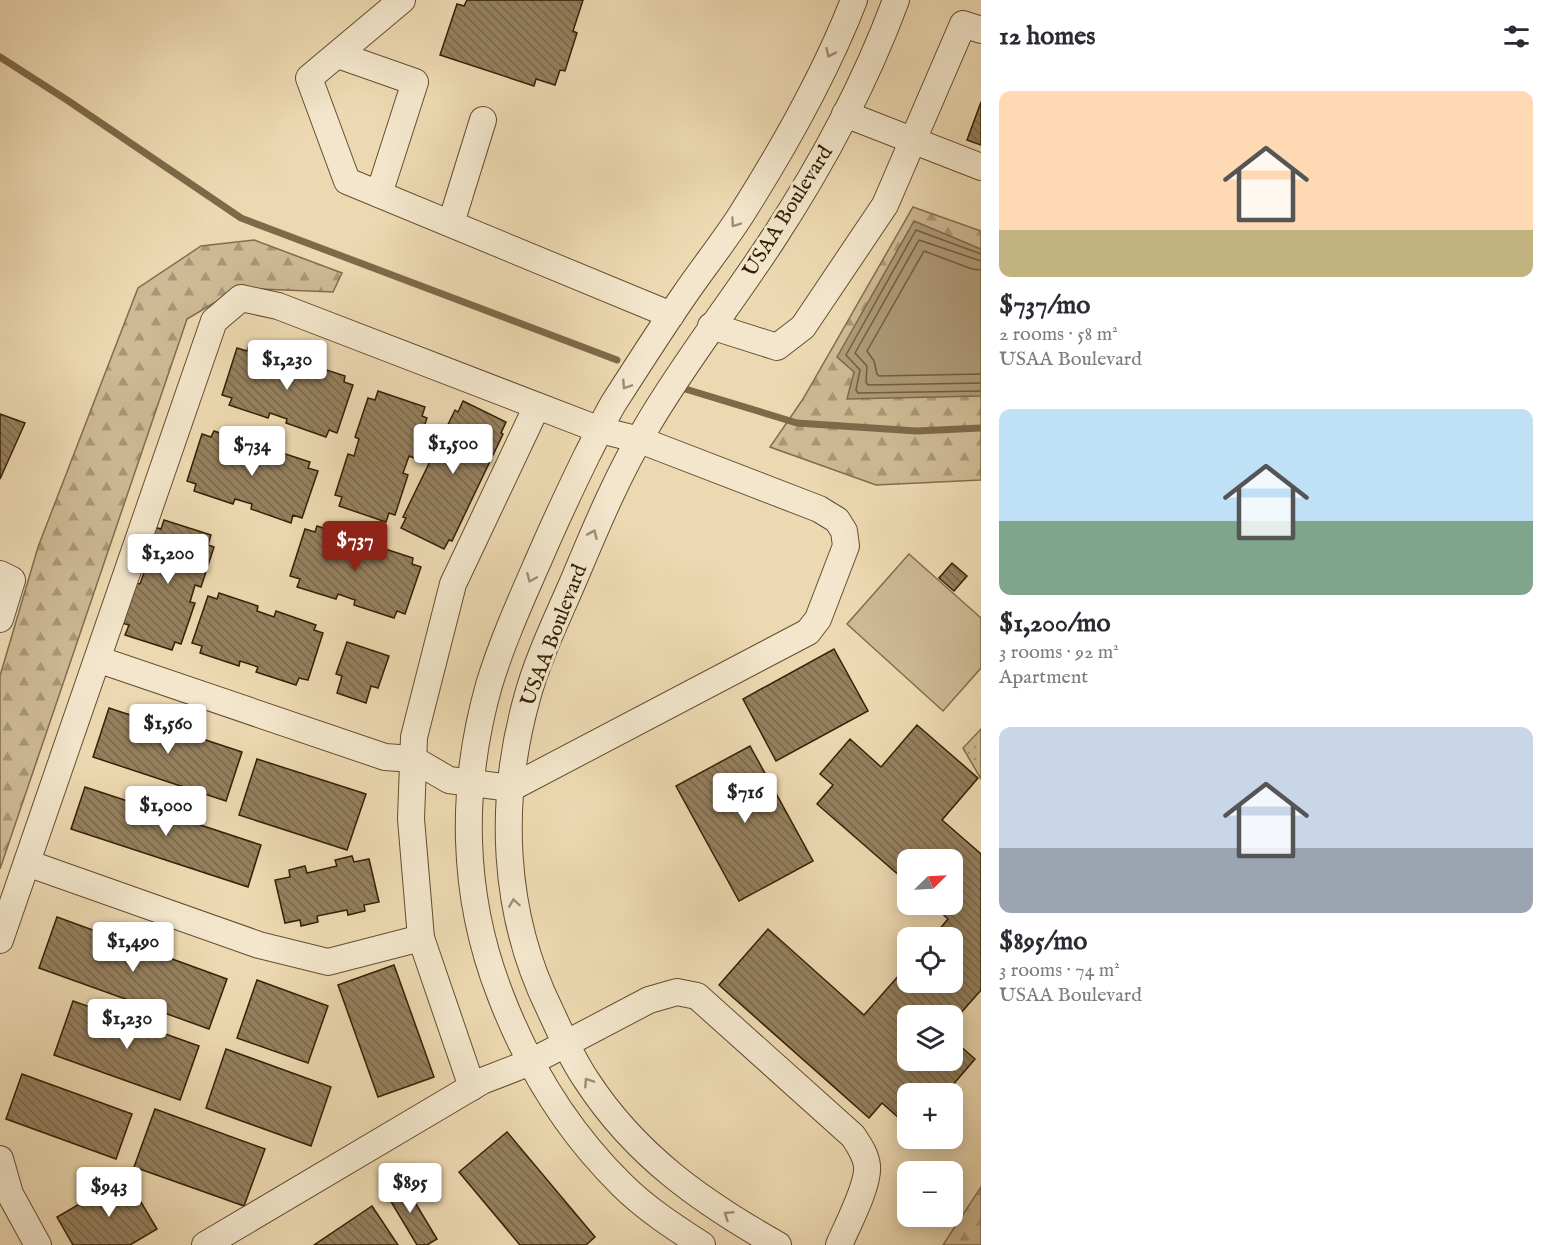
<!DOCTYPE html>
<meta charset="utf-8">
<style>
body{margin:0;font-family:"IM FELL English",serif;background:#f7f7f7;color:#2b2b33;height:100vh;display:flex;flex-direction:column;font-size:22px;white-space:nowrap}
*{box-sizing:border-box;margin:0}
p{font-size:20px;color:#7c7c81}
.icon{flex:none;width:33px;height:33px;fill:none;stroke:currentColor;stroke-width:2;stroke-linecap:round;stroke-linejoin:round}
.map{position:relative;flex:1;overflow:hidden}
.side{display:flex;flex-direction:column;background:#fff;width:570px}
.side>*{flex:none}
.needle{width:39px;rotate:66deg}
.fabs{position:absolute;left:897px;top:849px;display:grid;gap:12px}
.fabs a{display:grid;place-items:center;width:66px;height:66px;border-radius:12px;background:#fff;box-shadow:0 3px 15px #0003;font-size:30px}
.price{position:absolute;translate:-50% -51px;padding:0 14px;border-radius:6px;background:#fff;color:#222;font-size:20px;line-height:39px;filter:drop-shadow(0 2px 3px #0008)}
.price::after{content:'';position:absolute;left:50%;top:36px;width:18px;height:14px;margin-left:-9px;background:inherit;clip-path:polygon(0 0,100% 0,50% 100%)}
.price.active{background:#8f2418;color:#fff}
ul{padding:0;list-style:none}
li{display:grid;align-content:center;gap:12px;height:318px;padding:0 18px}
li span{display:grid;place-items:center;height:186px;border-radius:12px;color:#555}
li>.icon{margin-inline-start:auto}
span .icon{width:108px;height:108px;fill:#fffc;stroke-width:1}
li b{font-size:26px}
h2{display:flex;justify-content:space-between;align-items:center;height:72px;padding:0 18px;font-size:26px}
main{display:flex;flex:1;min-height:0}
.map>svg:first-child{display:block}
</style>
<main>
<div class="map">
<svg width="981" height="1245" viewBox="0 0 981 1245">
<defs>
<pattern id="forest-firs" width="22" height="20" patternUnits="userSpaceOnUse" patternTransform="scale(1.5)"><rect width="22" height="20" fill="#ceba94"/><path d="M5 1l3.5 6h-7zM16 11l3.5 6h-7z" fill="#a89777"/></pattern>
<pattern id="park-dots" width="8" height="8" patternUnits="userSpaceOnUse" patternTransform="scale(1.5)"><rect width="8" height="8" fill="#ceba94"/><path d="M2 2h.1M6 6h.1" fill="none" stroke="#a89777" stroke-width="1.8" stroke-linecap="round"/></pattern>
<pattern id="building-back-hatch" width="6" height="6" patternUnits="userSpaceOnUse" patternTransform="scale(1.5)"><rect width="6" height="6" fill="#95805e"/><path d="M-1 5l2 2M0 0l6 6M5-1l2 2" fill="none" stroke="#7a684c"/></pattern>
</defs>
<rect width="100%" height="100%" fill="#edd9b1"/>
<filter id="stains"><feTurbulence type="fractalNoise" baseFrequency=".00333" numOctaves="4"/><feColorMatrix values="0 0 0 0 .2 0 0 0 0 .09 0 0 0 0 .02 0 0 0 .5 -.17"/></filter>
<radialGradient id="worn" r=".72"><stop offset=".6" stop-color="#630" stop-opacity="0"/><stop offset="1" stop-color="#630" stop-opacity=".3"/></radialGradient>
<polygon fill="#ceba94" stroke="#826d4c" stroke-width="1.5" points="909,554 981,618 981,668 943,711 847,624"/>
<g fill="url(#forest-firs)" stroke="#826d4c" stroke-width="1.5">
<polygon points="913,207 981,231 981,480 876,485 770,447 803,399"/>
<polygon points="254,240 342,273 333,292 239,288 187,319 0,869 0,676 38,547 138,288 201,246"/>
<polygon points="981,1187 981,1245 943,1245"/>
</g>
<polygon fill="url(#park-dots)" stroke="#826d4c" stroke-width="1.5" points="981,729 981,779 963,748"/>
<polygon fill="#ae9a77" stroke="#7e6949" stroke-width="1.5" points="914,221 981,249 981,396 847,399 854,372 837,357"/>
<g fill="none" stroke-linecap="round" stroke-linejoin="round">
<g stroke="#725d3e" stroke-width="1.5">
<polyline points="981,254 916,230 846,355 860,370 856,390 858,393 981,391"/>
<polyline points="981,261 919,240 855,353 867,366 866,382 868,385 981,383"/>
<polyline points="981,270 972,269 924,251 867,351 874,361 877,374 879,376 981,374"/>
</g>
<g stroke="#7e6949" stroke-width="7">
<polyline points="0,57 67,100 241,218 617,360"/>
<polyline points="682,388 797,423 917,431 981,428"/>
</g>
</g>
<g fill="url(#building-back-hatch)" stroke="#352005" stroke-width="1.5">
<polygon points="467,0 583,0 573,31 577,33 565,71 560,70 555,85 536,79 534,86 440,55 457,4 464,6"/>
<polygon points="981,102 981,145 967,140"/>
<polygon points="249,345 288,358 287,363 304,369 305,363 345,376 344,382 353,385 337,433 329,430 326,437 286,423 287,419 270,413 268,418 229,405 232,398 222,395 237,348 247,351"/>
<polygon points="378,391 425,407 422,416 427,418 414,458 409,456 403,473 408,475 395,515 389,513 386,522 339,506 342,497 335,495 348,454 354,456 359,439 355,437 368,398 375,400"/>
<polygon points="463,401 506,422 501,433 503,434 452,541 449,540 444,549 401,528 406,518 403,517 455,410 458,412"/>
<polygon points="0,414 25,423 0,479"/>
<polygon points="214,431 253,444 251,449 268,455 270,449 310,462 308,468 318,471 302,518 293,515 291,523 251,509 252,504 235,499 233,504 194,491 196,484 187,481 202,434 211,437"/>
<polygon points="164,520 211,535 208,545 214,547 201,587 195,585 190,602 195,603 181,644 175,642 172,650 125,635 129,625 122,623 135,583 140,584 146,567 141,566 154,527 161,529"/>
<polygon points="317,526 356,539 355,544 372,550 373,545 413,558 412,564 421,567 405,614 397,611 394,618 354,605 355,600 338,594 336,599 297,587 300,579 290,576 305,529 315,532"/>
<polygon points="952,563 967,576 954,591 939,578"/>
<polygon points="219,593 258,606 257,611 274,617 276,611 316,625 314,630 323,633 308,680 299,678 296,685 256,672 258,667 240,661 239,666 200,653 202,646 192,643 208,596 217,599"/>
<polygon points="347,642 389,656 378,688 371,686 366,703 337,693 342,676 336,674"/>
<polygon points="834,649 868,711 776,761 743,699"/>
<polygon points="109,708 242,752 226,801 93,757"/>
<polygon points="917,725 978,778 942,820 981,854 981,990 952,1023 952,1016 908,1016 908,1060 952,1060 952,1039 975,1059 945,1094 908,1094 908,1126 882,1103 869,1118 719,985 768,929 864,1015 908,965 908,982 952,982 952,938 932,938 948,919 932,904 952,904 952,860 908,860 908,883 817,804 833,785 820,774 850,739 881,767"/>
<polygon points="750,746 813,861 739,901 676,786"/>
<polygon points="257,759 366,794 347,850 239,815"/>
<polygon points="85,787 261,845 248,887 71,829"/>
<polygon points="352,856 354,862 369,859 379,902 364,905 365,911 348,915 347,910 317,916 318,922 301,926 300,920 285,923 275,880 290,877 289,870 305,866 307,873 337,866 335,860"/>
<polygon points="57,917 227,979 209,1029 39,968"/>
<polygon points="394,965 434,1077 378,1097 338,985"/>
<polygon points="257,980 328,1006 308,1063 237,1038"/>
<polygon points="73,1001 199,1046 180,1100 54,1055"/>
<polygon points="226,1049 331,1087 311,1146 206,1108"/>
<polygon points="22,1074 132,1114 116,1159 6,1119"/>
<polygon points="155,1109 265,1149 244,1206 134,1167"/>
<polygon points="507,1132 595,1237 586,1245 520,1245 459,1172"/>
<polygon points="126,1177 157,1229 130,1245 73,1245 57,1217"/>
<polygon points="401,1179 437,1239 427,1245 417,1245 384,1190"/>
<polygon points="372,1206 398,1245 314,1245"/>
</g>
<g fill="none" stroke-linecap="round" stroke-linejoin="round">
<g stroke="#634e30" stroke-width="28">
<g id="minor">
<polyline points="402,0 309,78 347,181 671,315"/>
<polyline points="338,55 415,82 379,194"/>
<polyline points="845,114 981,167"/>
<polyline points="451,223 483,120"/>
<polyline points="711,326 777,347 803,327 885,205 963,24 981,30"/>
<polyline points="0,574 12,580 0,619"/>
<polyline points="27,863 259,945 328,962 421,938"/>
<polyline points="0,940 214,321 241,298 278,306 600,430 640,440 819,509 837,520 844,531 846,546 818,619 808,632 511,788 449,780 413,759 385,757 97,659"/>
<polyline points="472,1087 421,938 411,819 414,737 453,584 537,406"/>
<polyline points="0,1159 10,1194 38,1245"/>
<path d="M205,1245L482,1081L531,1062L649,1000L677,992L697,996L853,1136C859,1145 866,1155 867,1166C869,1185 847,1226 839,1245"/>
<path d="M702,1245C674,1227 645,1208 622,1185C567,1131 527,1065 500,994C461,894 460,788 489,685C502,642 521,600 539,559C554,524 570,490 587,455C596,438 603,421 613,404C636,368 659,332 683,297C702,269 723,243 741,215C784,147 825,75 854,0"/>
<path d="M778,1245C702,1202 636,1156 587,1081C572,1059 561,1034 550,1010C502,913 498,802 527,698C538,657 558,617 575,577C596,527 619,472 647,426C685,361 732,302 773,239C822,164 865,84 896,0"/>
</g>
</g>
<use href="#minor" stroke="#f3e6cc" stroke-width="26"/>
</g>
<defs><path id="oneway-chevron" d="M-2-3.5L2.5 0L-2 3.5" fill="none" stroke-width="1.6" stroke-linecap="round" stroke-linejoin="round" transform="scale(1.5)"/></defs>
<g stroke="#9e8d72">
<use href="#oneway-chevron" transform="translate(830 53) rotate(115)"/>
<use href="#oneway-chevron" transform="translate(735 223) rotate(125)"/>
<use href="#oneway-chevron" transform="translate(626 385) rotate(123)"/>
<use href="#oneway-chevron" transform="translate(593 534) rotate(-66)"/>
<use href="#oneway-chevron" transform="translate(531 578) rotate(113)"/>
<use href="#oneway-chevron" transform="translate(514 903) rotate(-98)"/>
<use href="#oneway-chevron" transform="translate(588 1082) rotate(-123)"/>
<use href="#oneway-chevron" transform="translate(728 1215) rotate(-146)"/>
</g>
<g text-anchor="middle" stroke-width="6" stroke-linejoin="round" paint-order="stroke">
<g font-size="21" fill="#352005" stroke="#f3e6cc">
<text transform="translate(787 211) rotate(-58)" y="7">USAA Boulevard</text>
<text transform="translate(553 635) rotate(-69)" y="7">USAA Boulevard</text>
</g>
</g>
<rect width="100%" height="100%" filter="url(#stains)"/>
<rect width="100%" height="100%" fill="url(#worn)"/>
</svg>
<div class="fabs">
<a><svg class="needle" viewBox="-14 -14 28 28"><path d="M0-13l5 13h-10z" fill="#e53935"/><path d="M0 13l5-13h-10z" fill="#7c7c81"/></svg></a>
<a><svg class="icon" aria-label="locate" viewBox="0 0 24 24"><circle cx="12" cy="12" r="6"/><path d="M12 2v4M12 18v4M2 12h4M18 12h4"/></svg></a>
<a><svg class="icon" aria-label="layers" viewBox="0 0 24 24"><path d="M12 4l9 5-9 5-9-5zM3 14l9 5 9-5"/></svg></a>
<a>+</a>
<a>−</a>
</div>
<b class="price" style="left:287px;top:391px">$1,230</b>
<b class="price" style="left:453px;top:475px">$1,500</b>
<b class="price" style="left:252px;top:477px">$734</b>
<b class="price active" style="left:355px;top:572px">$737</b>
<b class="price" style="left:168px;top:585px">$1,200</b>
<b class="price" style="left:168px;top:755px">$1,560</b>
<b class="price" style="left:745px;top:824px">$716</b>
<b class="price" style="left:166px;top:837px">$1,000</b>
<b class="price" style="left:133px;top:973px">$1,490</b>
<b class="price" style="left:127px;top:1050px">$1,230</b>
<b class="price" style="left:410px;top:1214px">$895</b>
<b class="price" style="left:109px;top:1218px">$943</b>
</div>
<section class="side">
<h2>12 homes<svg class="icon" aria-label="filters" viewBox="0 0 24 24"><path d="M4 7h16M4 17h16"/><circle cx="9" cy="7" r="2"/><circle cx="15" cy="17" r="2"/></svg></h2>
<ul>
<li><span style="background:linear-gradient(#ffd9b3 75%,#c2b280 0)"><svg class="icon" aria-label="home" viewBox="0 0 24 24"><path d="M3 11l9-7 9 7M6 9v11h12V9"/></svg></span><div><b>$737/mo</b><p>2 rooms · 58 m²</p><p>USAA Boulevard</p></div></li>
<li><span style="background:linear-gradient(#bfe0f5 60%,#7fa58c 0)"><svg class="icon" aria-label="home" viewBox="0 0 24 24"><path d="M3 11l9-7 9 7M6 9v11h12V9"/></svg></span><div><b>$1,200/mo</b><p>3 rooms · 92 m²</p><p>Apartment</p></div></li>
<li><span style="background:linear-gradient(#c9d6e8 65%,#9aa5b1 0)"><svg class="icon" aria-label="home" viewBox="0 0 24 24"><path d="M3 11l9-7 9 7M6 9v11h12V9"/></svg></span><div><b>$895/mo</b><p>3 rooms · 74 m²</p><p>USAA Boulevard</p></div></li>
</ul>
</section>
</main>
